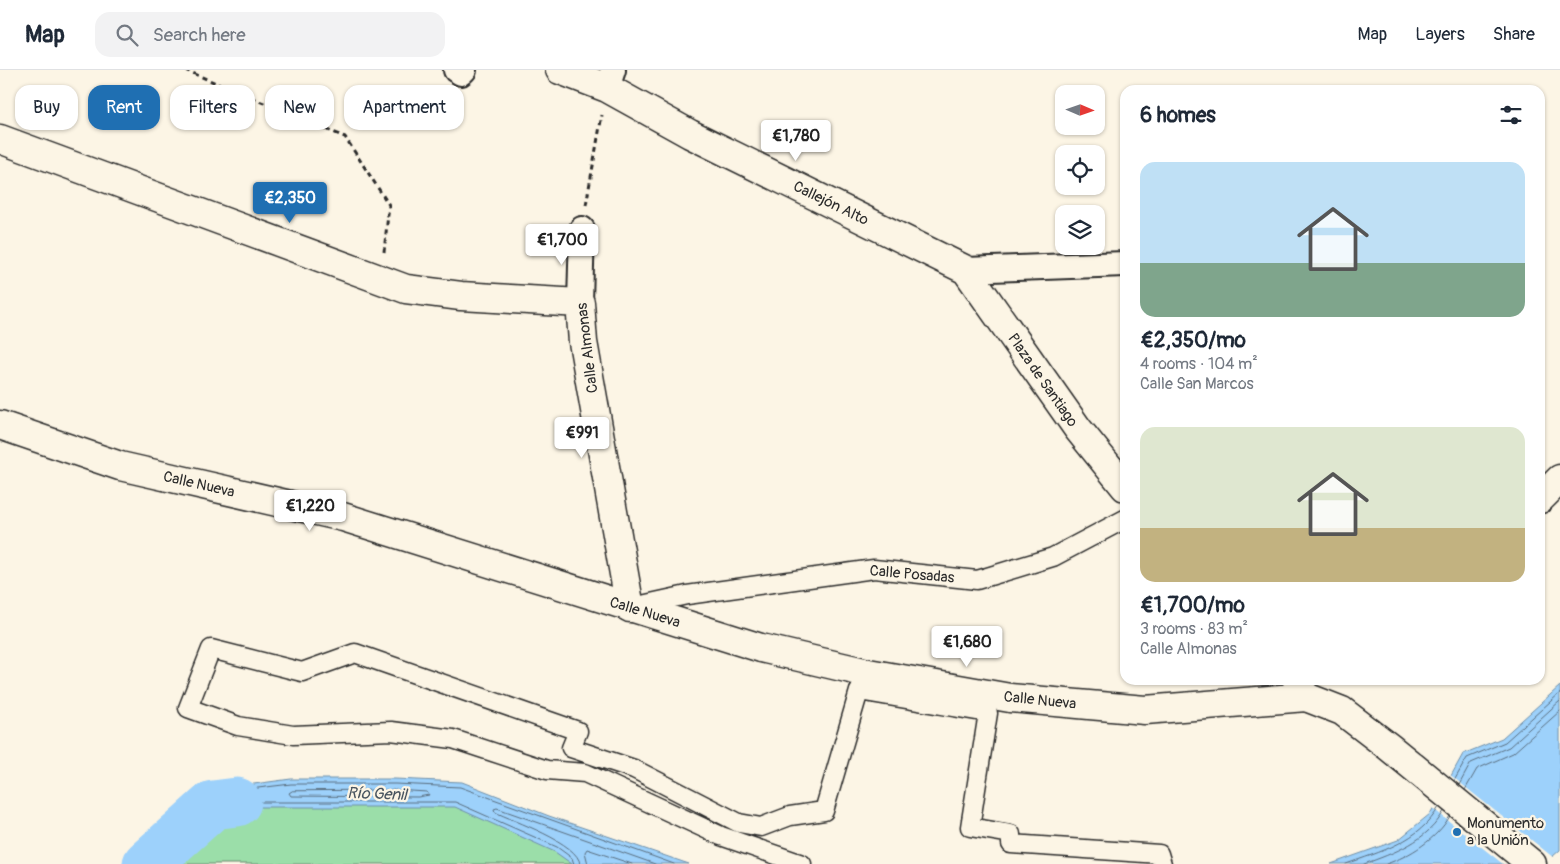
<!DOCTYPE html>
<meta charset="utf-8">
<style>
body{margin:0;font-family:Pangolin,sans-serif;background:#f2f2f3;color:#1f2937;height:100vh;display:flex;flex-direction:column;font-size:19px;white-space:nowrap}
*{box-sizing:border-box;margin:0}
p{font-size:16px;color:#747a83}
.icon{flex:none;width:28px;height:28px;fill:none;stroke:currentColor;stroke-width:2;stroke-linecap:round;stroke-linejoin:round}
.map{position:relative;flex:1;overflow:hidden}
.panel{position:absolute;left:1120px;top:15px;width:425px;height:600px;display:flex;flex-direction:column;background:#fff;border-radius:15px;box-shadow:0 1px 4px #0004}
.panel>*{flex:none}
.guide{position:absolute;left:15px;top:15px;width:475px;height:45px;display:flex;gap:10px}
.needle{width:32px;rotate:92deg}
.controls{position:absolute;left:1055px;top:15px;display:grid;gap:10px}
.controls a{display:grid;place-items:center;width:50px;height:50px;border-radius:10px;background:#fff;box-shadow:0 1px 4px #0004;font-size:25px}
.price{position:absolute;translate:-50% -42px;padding:0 11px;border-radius:5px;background:#fff;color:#222;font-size:16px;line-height:32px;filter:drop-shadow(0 1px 2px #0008)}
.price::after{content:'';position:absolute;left:50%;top:30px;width:15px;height:11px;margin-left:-8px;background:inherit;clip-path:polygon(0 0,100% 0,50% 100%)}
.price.active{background:#1f6fb2;color:#fff}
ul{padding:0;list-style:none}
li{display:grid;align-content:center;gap:10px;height:265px;padding:0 20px}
li span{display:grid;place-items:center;height:155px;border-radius:15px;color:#555}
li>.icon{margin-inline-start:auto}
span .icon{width:90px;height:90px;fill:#fffc;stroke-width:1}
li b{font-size:21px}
h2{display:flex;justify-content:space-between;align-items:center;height:60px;padding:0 20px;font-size:21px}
.tag{padding:0 18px;border-radius:15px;background:#fff;box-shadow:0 1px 4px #0004;font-size:18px;line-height:45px}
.tag.active{background:#1f6fb2;color:#fff}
header{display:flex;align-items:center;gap:30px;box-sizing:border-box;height:70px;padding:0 25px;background:#fff;border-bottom:1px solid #e0e1e3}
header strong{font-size:24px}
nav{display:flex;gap:28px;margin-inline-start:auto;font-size:18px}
.search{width:350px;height:45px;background:#f2f2f3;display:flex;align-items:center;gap:12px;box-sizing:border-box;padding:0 18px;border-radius:15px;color:#747a83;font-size:19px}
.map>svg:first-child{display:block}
</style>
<header>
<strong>Map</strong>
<div class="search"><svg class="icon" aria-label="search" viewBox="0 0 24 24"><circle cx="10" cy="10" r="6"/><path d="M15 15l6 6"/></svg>Search here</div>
<nav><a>Map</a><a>Layers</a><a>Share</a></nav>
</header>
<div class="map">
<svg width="1560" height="794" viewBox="0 0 1560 794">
<rect width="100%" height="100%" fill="#fcf5e5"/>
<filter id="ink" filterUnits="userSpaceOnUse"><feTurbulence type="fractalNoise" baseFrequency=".02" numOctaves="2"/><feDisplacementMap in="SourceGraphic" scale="10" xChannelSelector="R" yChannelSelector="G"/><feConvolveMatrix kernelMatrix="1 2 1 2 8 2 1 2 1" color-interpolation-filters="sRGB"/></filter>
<g filter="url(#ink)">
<polygon fill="#9bdea9" stroke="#63846a" points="468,726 616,794 147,794 213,735"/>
<g fill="#9dd1fb" stroke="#6f8fa8">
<polygon points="1560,616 1560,780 1544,794 1331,794 1398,770 1430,744 1463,684 1502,668"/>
<polygon points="291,709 395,709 462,712 549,746 689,794 572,794 555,782 455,737 260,737 215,746 187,774 174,745 224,718"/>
</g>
<polygon fill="#fcf5e5" points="1449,704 1554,788 1547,794 1503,794 1431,737"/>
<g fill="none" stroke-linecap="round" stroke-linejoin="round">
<g stroke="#596d7e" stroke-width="1">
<polyline points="1454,711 1467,688 1505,672 1560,623"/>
<polyline points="1459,715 1471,693 1509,677 1560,631"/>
<polygon points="395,720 427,722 429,725 418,727 291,726 289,723 292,721"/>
<polyline points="1465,720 1477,699 1513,683 1560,641"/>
<polyline points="574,794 572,788 557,777 455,732 259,732 213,741 189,764 181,748 225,722 291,714 395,714 460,717 674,794"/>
<path d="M580,794C579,773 513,751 495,742L494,739L497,738L655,794"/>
<polyline points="588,794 585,782 587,779 632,794"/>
<path d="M1346,794C1380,782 1420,771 1439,737"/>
<path d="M1364,794C1394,783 1428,771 1444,741"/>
<path d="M1386,794C1410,786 1437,769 1450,746"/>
</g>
<polyline stroke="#9dd1fb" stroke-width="49" points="147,794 213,735 237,732"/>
<g stroke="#2b2b2b" stroke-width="21">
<g id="pedestrian">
<polyline points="637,536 687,525 874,499 977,510 1053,487 1125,449"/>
<polyline points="802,794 721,766 585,703 547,700 453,669 391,661 293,665 238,656 188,638 211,579 302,602 355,583 578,661 571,678 634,699 739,753 761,757 790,746 824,741 859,621 988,643 970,757 1011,764 1011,774 1159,784 1162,794"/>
</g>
</g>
<g stroke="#2b2b2b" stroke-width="28">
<g id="minor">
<polyline points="456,0 461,3 464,0"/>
<polyline points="607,18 613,0"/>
<polyline points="966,200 1125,194"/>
<polyline points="580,233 582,159"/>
</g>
</g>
<g stroke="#2b2b2b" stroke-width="31">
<g id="tertiary">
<polyline points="560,0 607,18 690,64 966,200 1078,359 1125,417"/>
<polyline points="0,69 406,219 461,226 580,233 583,272 630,538"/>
<polyline points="0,355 120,396 343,447 761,578 868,603 1010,628 1145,640 1306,627"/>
<polyline points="1540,429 1560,409"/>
<polyline points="1297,611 1306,627 1342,641 1389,677 1532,794"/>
</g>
</g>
<g stroke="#2b2b2b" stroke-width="3" stroke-dasharray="5 4" stroke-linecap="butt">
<polyline points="185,0 345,67 389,135 384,182"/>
<polyline points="586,135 602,45"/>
</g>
<use href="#pedestrian" stroke="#fcf5e5" stroke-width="18"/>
<use href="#minor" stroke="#fcf5e5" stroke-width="24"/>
<use href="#tertiary" stroke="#fcf5e5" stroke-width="28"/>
</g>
</g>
<circle fill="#1f6fb2" stroke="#fcf5e5" stroke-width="2" cx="1457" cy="762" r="5"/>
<g text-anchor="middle" stroke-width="4.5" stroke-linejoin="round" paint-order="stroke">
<g font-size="15" fill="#2b2b2b" stroke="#fcf5e5">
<text transform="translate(831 133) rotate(26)" y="5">Callejón Alto</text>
<text transform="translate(587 278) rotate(-97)" y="5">Calle Almonas</text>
<text transform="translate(1043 310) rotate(55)" y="5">Plaza de Santiago</text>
<text transform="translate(199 414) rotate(13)" y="5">Calle Nueva</text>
<text transform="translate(912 504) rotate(5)" y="5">Calle Posadas</text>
<text transform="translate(645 542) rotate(17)" y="5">Calle Nueva</text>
<text transform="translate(1040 630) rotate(6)" y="5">Calle Nueva</text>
</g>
<g font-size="15" fill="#2b2b2b" stroke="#fcf5e5" text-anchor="start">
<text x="1467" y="758">Monumento<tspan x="1467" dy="17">a la Unión</tspan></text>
</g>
<g font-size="16" font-style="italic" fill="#48545f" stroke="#fcf5e5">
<text transform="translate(377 723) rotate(2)" y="6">Río Genil</text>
</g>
</g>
</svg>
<div class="controls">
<a><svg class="needle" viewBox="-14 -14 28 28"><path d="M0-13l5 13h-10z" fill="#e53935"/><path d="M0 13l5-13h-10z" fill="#747a83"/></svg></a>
<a><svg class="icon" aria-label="locate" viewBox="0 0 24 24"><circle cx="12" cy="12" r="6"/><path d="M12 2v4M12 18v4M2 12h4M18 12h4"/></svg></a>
<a><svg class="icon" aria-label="layers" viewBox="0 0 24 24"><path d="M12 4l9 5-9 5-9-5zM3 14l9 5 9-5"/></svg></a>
</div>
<b class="price" style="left:796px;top:92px">€1,780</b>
<b class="price active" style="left:290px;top:154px">€2,350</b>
<b class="price" style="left:562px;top:196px">€1,700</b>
<b class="price" style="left:582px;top:389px">€991</b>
<b class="price" style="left:310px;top:462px">€1,220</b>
<b class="price" style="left:967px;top:598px">€1,680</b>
<div class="guide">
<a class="tag">Buy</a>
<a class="tag active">Rent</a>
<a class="tag">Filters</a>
<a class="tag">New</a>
<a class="tag">Apartment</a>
</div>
<section class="panel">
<h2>6 homes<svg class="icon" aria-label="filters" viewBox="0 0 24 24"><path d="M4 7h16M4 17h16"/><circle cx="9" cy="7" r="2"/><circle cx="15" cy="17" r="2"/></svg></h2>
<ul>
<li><span style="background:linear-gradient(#bfe0f5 65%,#7fa58c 0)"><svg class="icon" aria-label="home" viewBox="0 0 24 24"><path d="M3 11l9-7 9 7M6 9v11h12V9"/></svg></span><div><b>€2,350/mo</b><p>4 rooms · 104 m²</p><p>Calle San Marcos</p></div></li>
<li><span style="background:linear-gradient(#dfe7d0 65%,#c2b280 0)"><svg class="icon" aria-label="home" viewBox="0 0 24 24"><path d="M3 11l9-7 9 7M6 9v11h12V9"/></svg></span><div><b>€1,700/mo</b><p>3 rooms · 83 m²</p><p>Calle Almonas</p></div></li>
</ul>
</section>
</div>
